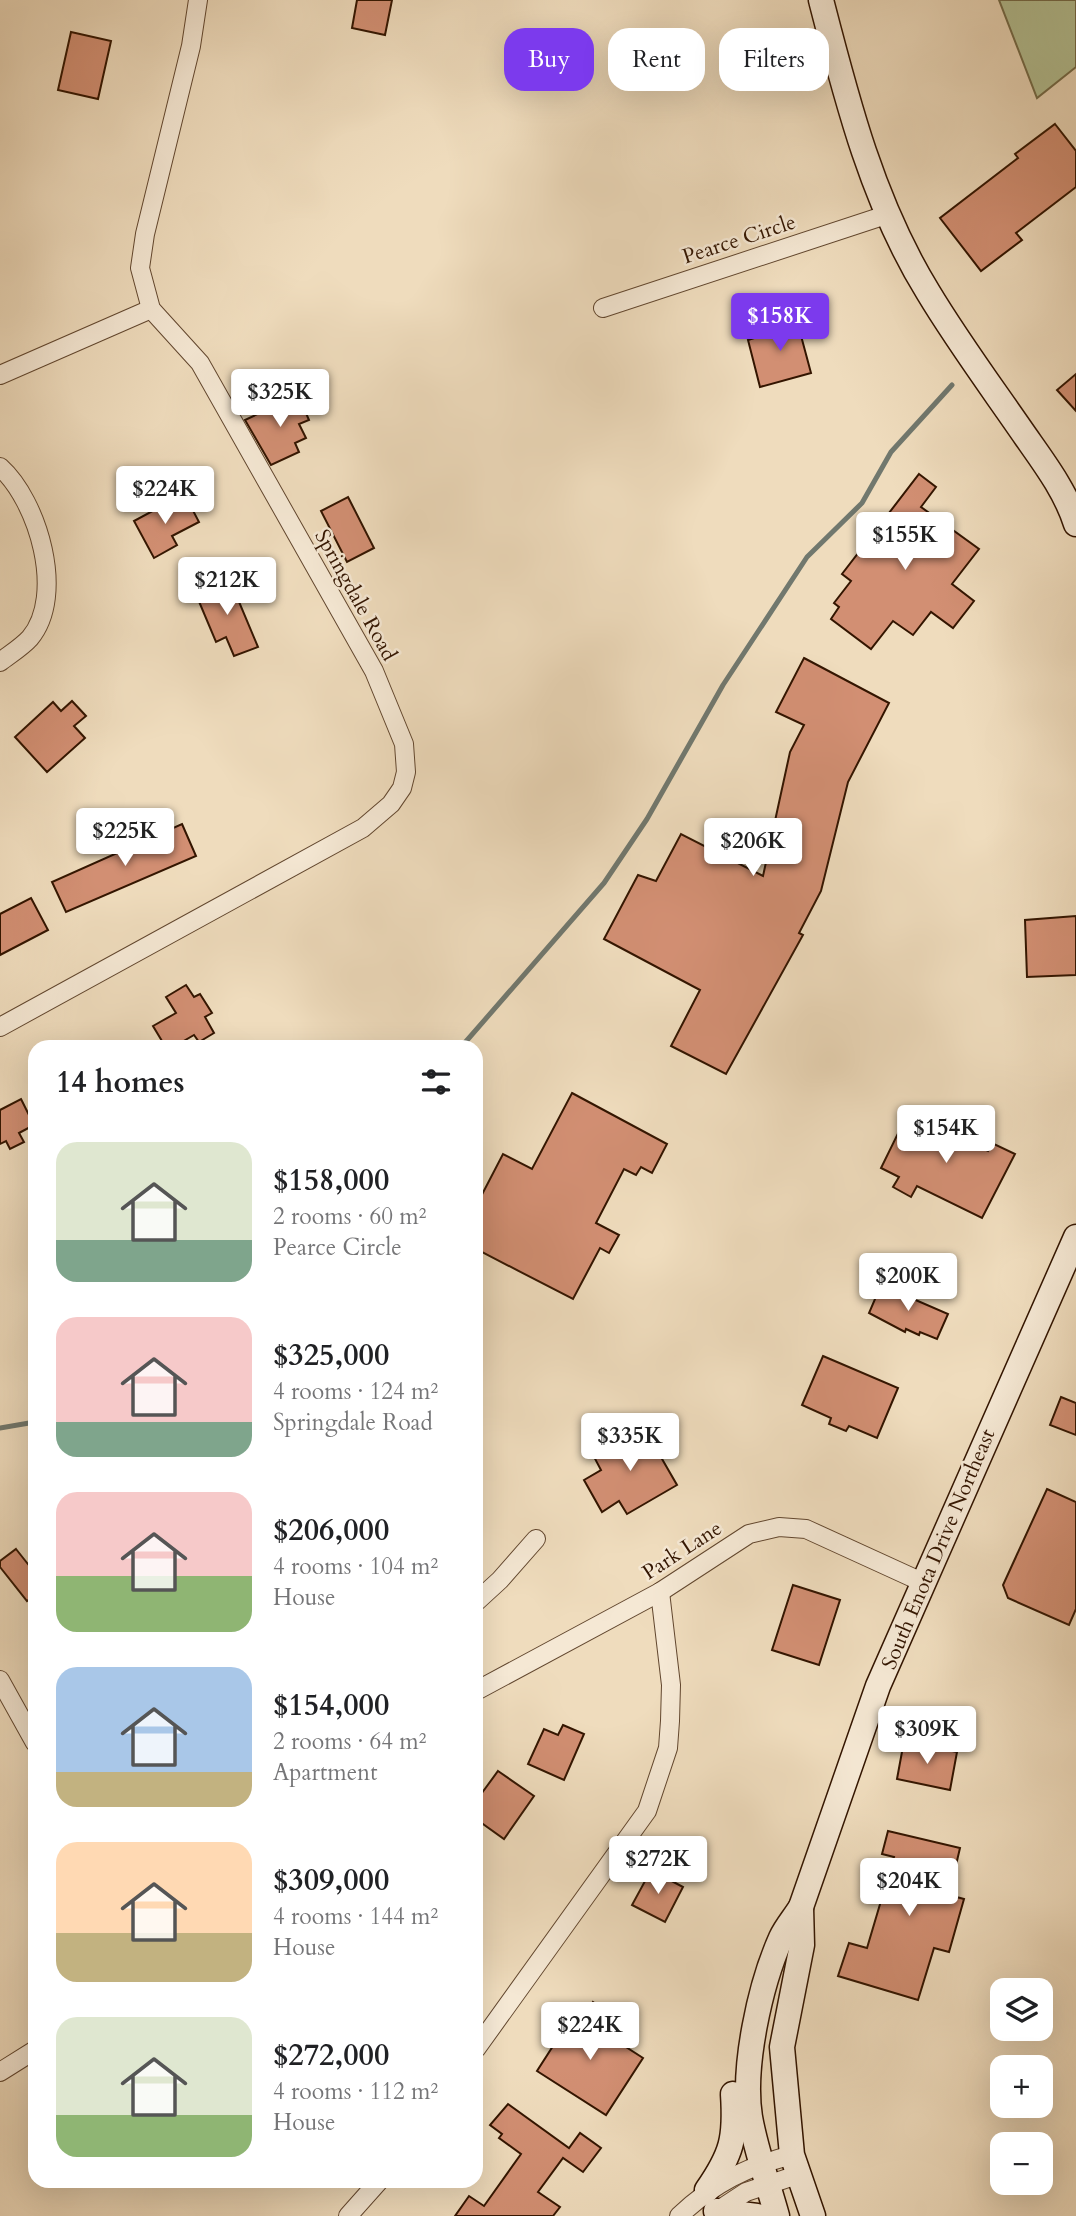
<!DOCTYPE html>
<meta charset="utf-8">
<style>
body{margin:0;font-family:Cardo,serif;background:#f6f6f6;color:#202124;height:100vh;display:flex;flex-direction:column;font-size:26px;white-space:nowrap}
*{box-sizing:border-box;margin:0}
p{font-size:23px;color:#757577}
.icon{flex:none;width:38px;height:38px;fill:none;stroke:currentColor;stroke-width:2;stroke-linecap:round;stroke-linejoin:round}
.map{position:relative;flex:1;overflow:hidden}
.drawer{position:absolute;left:28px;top:1040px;width:455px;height:1148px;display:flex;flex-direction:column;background:#fff;border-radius:21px;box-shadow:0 7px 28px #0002}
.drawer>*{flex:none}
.hud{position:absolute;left:504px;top:28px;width:466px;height:63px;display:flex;gap:14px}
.tools{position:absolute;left:990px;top:1978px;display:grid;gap:14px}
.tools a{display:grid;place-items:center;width:63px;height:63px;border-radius:14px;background:#fff;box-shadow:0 7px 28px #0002;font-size:35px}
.price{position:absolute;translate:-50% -60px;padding:0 16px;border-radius:7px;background:#fff;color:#222;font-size:23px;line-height:46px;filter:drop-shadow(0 2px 4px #0008)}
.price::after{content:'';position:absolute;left:50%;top:42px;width:21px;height:16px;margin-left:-10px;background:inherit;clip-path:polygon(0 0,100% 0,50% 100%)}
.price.selected{background:#7c3aed;color:#fff}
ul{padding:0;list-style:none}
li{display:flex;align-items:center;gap:21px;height:175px;padding:0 28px}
li span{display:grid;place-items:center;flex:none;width:196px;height:140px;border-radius:21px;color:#555}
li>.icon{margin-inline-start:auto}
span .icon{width:84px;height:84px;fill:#fffc;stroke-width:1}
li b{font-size:30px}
h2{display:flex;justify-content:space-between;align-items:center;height:84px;padding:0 28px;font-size:30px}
.tag{padding:0 24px;border-radius:21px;background:#fff;box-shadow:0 7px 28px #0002;font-size:24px;line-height:63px}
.tag.selected{background:#7c3aed;color:#fff}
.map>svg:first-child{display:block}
</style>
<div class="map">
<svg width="1076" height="2216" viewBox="0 0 1076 2216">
<rect width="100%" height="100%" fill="#efdcbd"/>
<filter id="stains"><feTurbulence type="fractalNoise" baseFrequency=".00286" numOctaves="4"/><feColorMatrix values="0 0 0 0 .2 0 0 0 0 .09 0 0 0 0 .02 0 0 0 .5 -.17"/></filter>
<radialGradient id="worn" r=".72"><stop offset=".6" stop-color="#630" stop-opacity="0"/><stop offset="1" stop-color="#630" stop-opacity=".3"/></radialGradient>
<polygon fill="#b4c295" stroke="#746c4a" stroke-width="2" points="999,0 1076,0 1076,67 1037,98"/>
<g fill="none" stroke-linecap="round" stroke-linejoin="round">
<g stroke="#71786e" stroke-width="5">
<polyline points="462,1046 604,883 647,819 723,685 807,557 862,503 891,452 952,385"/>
<polyline points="0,1428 35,1422"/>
</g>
</g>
<g fill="#d28f73" stroke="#331500" stroke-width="2">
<polygon points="357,0 392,0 385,35 352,28"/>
<polygon points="71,32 111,41 98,99 58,90"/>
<polygon points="1055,124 1076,151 1076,187 1016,233 1022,240 981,271 940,218 1018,158 1015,154"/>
<polygon points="796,317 811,373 760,387 748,340 767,334 765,325"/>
<polygon points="1076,374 1076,411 1057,390"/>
<polygon points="298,395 309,420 299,424 306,438 295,443 299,452 271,465 245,420"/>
<polygon points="919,474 936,487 921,507 979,549 952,584 974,601 953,628 931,612 913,635 893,621 871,649 831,619 839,607 834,603 851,581 842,574"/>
<polygon points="348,497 374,548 347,562 321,511"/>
<polygon points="173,500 177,507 188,501 199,522 172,536 177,545 154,558 134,521"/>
<polygon points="229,578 258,647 234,656 226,637 216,642 195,592"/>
<polygon points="804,658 889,703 848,782 821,891 799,933 803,935 726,1074 671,1046 700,990 604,939 638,875 656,881 681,834 763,876 790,752 804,725 776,712"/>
<polygon points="72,701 86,716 74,726 85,738 47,772 15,737 53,702 61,711"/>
<polygon points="182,824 196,856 66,912 52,882"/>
<polygon points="31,898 48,930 0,955 0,914"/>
<polygon points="1076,916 1076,975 1027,977 1025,920"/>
<polygon points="186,985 194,997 200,994 212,1013 205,1017 214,1033 199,1042 194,1035 175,1046 165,1046 153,1026 176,1013 166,997"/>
<polygon points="572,1093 667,1144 652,1173 641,1167 636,1175 624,1169 596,1223 619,1235 609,1253 600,1248 573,1299 476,1249 476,1206 503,1154 532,1169"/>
<polygon points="21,1099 34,1125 19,1133 24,1142 10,1149 6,1141 0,1144 0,1110"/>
<polygon points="909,1111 988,1151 992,1143 1015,1154 982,1218 917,1186 911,1197 893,1187 899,1177 881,1168"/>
<polygon points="881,1285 948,1314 937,1339 920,1332 919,1335 906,1329 905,1332 869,1313"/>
<polygon points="823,1356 898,1388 877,1438 849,1426 846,1431 829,1424 831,1418 802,1405"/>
<polygon points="1061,1397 1076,1403 1076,1435 1050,1425"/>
<polygon points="643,1426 677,1485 627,1514 619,1501 602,1512 584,1480 601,1470 593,1455"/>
<polygon points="1047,1489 1076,1502 1076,1609 1069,1625 1008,1598 1003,1585"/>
<polygon points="16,1549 35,1573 35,1595 27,1601 0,1567 0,1561"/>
<polygon points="793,1585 840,1600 819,1665 772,1650"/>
<polygon points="563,1725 584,1734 564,1780 528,1764 544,1729 558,1735"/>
<polygon points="904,1741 957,1752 950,1790 897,1779"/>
<polygon points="498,1771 534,1796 504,1839 476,1819 476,1801"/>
<polygon points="888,1831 960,1848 949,1895 964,1899 949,1952 934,1948 918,2000 838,1976 849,1943 867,1948 894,1857 882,1854"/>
<polygon points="651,1870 683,1887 665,1922 632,1905"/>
<polygon points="593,2002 605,2010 595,2027 643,2058 606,2115 537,2071 571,2018 579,2024"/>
<polygon points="508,2104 569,2148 580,2133 601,2148 583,2172 563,2158 538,2192 560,2207 553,2216 455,2216 469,2196 484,2206 521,2154 499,2138 502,2134 490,2125"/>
</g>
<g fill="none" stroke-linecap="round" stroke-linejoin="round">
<g stroke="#62472f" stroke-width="20">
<g id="minor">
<polyline points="603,308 889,214"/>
<polyline points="0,375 151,309"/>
<path d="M0,467C38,501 66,595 30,638C22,647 9,655 0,662"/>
<polyline points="0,1027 363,828 391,804 402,788 406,772 404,744 374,671 200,363 151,309 140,268 145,234 191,46 198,0"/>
<polyline points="476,1602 500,1580 536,1539"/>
<polyline points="0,1680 35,1743"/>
<polyline points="476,1691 660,1592 749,1534 779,1527 806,1529 922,1582"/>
<polyline points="476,2049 647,1811 668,1748 670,1721 671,1685 660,1592"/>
<polyline points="0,2072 35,2050"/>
<polyline points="714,2213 746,2192 797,2175"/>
<polyline points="348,2216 380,2180"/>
<path d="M679,2216C714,2183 746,2167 792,2155"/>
</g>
</g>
<g stroke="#331500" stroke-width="27">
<g id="secondary">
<path d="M821,0C847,101 873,203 928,292C958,342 993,389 1026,437C1045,464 1066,492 1076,524"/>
<polyline points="801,1907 802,1945 782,2047 792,2155 813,2216"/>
<path d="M707,2190C732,2154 736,2138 733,2094"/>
<polyline points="716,2211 757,2216"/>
<path d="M777,2216C768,2183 756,2151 750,2117C742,2067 760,1985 781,1938C786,1927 795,1917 801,1907L878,1686L1076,1237"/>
</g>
</g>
<use href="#minor" stroke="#f5e8d4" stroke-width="18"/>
<use href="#secondary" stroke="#f5e8d4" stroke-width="24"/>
</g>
<g text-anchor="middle" stroke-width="5" stroke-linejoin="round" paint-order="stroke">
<g font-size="21" fill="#331500" stroke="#f5e8d4">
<text transform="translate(739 239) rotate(-18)" y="7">Pearce Circle</text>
<text transform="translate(356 595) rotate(61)" y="7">Springdale Road</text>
<text transform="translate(938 1549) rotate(-67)" y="7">South Enota Drive Northeast</text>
<text transform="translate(682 1550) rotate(-33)" y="7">Park Lane</text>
</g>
</g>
<rect width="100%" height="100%" filter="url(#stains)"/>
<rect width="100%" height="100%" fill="url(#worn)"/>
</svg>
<div class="tools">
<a><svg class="icon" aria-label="layers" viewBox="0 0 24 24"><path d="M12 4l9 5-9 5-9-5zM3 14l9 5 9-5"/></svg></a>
<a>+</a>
<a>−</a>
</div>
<b class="price selected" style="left:780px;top:353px">$158K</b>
<b class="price" style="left:280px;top:429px">$325K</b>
<b class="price" style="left:165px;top:526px">$224K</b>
<b class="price" style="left:905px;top:572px">$155K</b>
<b class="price" style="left:227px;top:617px">$212K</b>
<b class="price" style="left:125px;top:868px">$225K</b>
<b class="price" style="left:753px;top:878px">$206K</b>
<b class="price" style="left:946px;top:1165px">$154K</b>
<b class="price" style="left:908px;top:1313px">$200K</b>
<b class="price" style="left:630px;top:1473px">$335K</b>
<b class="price" style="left:927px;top:1766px">$309K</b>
<b class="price" style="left:658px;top:1896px">$272K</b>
<b class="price" style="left:909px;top:1918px">$204K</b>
<b class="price" style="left:590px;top:2062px">$224K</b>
<div class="hud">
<a class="tag selected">Buy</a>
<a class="tag">Rent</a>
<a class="tag">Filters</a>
</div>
<section class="drawer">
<h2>14 homes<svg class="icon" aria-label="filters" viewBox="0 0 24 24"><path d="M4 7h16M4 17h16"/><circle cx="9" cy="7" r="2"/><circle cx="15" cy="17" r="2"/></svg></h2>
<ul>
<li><span style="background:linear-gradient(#dfe7d0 70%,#7fa58c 0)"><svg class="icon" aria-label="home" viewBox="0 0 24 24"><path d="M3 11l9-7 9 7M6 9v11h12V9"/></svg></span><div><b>$158,000</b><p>2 rooms · 60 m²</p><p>Pearce Circle</p></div></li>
<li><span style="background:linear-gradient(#f6c9c9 75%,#7fa58c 0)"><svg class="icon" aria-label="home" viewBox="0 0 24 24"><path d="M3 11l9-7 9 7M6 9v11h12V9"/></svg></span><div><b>$325,000</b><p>4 rooms · 124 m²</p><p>Springdale Road</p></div></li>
<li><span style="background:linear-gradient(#f6c9c9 60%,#8fb573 0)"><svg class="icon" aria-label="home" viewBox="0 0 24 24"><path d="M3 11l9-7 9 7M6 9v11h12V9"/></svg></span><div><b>$206,000</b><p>4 rooms · 104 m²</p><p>House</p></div></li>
<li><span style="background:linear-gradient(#a9c7e8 75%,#c2b280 0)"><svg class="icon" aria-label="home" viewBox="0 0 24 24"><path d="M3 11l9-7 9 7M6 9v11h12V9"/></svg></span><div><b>$154,000</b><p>2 rooms · 64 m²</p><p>Apartment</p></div></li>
<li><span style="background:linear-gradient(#ffd9b3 65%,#c2b280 0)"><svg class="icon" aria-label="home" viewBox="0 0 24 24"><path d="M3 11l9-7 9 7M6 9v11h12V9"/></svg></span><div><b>$309,000</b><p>4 rooms · 144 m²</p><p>House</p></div></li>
<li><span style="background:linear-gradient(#dfe7d0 70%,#8fb573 0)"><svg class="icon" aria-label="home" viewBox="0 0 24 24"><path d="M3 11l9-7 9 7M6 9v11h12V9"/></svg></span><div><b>$272,000</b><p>4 rooms · 112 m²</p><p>House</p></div></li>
</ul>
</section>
</div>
